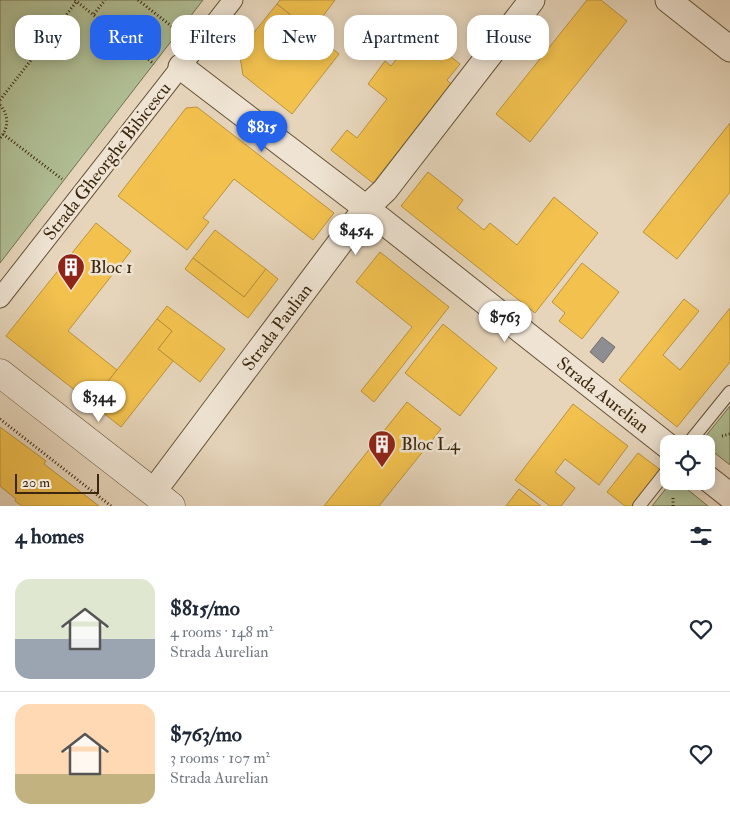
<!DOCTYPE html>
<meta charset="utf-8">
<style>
body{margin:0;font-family:"IM FELL Double Pica",serif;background:#f2f2f3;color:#1f2937;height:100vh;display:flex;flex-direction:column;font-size:19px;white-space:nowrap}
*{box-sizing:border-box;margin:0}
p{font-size:16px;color:#747a83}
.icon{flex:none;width:28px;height:28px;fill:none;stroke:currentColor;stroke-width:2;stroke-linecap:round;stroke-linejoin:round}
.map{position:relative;height:506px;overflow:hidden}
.panel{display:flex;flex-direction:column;background:#fff;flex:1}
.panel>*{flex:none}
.hud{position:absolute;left:15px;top:15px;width:700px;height:45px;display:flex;gap:10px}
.tools{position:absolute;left:660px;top:435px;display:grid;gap:10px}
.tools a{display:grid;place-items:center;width:55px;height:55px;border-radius:10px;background:#fff;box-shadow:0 2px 12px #0003;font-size:25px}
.scale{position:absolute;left:15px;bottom:12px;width:84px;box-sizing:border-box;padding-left:5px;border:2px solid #3a270d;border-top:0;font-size:14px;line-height:18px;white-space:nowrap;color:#3a270d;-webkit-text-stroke:4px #efe4d3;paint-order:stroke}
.price{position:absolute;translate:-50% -42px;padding:0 11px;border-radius:18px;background:#fff;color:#222;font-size:16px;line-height:32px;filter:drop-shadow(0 1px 2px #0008)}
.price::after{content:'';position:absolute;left:50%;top:30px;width:15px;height:11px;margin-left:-8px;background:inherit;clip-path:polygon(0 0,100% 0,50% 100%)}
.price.active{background:#2563eb;color:#fff}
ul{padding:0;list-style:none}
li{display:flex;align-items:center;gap:15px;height:125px;padding:0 15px}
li+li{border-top:1px solid #e0e1e3}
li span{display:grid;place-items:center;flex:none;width:140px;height:100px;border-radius:15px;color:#555}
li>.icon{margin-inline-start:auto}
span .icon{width:60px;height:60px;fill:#fffc;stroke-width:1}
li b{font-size:21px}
h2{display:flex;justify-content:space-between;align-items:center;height:60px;padding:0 15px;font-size:21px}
.pill{padding:0 18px;border-radius:15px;background:#fff;box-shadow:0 2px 12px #0003;font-size:18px;line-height:45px}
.pill.active{background:#2563eb;color:#fff}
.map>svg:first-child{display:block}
</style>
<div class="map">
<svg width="730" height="506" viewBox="0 0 730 506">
<rect width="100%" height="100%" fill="#e6d5bb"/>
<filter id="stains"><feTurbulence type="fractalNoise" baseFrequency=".004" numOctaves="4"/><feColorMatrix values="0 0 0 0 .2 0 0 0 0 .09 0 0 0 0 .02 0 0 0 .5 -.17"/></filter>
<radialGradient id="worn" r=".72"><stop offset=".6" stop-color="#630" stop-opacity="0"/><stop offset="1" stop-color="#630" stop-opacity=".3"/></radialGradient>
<g fill="#b0be94" stroke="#757250">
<polygon points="0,0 203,0 0,263"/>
<polygon points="730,406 730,465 706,446 706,444 701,442"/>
<polygon points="672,481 677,481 708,506 652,506"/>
</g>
<g fill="#f2c14e" stroke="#bb933a">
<polygon points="280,0 335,0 311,32 277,4"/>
<polygon points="587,0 601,0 627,21 530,142 496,114"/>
<polygon points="277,4 339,54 292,114 243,75 239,51"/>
<polygon points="419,31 460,64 447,80 451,84 373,183 331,150 347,130 357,138 387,99 368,84 385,61 391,66"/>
<polygon points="197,107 334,213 313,240 234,179 203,218 209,222 187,250 118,196 186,108"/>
<polygon points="730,123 730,192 677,259 643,232"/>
<polygon points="428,172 463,200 457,208 484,230 490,223 517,245 554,197 598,233 535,313 401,206"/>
<polygon points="96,223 131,251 68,331 117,370 91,403 6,336"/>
<polygon points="215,230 266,269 244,297 193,258"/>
<polygon points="380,252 449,307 374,402 361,391 412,327 356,282"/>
<polygon points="193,258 244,297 266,269 278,279 248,318 185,269"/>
<polygon points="582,263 619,292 582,339 559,321 565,313 552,302"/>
<polygon points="684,299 699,311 663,355 680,370 730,308 730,362 677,427 619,380"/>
<polygon points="167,306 225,349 200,382 158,349 172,331 157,319"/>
<polygon points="157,319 172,331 158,349 173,361 121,427 91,403"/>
<polygon points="443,324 497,368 460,416 405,373"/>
<polygon points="407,402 441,429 379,506 324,506"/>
<polygon points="573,404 628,446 599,485 565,459 555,472 575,488 561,506 550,506 515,480"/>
<polygon points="0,427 46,461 44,464 99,506 22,506 15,501 16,499 0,486"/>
<polygon points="638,453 662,471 634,506 625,506 607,492"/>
<polygon points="519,489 541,506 506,506"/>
</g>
<polygon fill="#8d8d92" stroke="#746e6a" points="602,337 615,347 603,363 590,352"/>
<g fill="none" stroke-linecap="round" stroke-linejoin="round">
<g stroke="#655238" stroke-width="14">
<g id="service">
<polyline points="688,444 730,392"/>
<polyline points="639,506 669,468"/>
</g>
</g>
<g stroke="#655238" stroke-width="21">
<polyline id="pedestrian" points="0,298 233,0"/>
</g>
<g stroke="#655238" stroke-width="27">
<g id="minor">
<polyline points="668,0 730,49"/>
<polyline points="181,67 366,208 669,447"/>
<polyline points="706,477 730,496"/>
<polyline points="153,492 366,208 385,190 532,0"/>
</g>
</g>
<g stroke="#655238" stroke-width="29">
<polyline id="tertiary" points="0,373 171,506"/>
</g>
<g stroke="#3a270d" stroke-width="3" stroke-dasharray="1 2.5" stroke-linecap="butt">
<polyline points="75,0 154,64"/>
<polyline points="138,0 179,32"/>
<polyline points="94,14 105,0"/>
<polyline points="0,100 77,1"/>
<path d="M0,105C9,115 9,128 0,138"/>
<polyline points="3,134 62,179"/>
<polyline points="0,419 111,506"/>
<polyline points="722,436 730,434"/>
<polyline points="673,506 673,497"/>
</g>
<use href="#service" stroke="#efe4d3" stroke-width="12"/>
<use href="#pedestrian" stroke="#efe4d3" stroke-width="19"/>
<use href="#minor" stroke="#efe4d3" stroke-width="25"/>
<use href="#tertiary" stroke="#efe4d3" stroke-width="28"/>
</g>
<defs>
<g id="building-pin" transform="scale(1.4375)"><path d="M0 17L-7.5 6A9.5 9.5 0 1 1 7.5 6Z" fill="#8f2418" stroke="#efe4d3"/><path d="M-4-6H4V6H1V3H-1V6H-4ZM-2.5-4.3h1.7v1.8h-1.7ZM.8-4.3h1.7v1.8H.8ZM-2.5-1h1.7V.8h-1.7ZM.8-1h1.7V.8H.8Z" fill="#fff"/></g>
</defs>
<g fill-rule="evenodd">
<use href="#building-pin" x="71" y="267"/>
<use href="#building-pin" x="382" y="444"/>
</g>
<g text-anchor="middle" stroke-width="5" stroke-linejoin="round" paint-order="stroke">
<g font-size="18" fill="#3a270d" stroke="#efe4d3">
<text transform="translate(107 161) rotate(-52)" y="6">Strada Gheorghe Bibicescu</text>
<text transform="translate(277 327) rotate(-53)" y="6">Strada Paulian</text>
<text transform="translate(603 395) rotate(38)" y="6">Strada Aurelian</text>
</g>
<g font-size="18" fill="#3a270d" stroke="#efe4d3" text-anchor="start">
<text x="90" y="273">Bloc 1</text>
<text x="401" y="450">Bloc L4</text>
</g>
</g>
<rect width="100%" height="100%" filter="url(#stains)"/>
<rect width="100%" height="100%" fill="url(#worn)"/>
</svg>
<div class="tools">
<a><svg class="icon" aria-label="locate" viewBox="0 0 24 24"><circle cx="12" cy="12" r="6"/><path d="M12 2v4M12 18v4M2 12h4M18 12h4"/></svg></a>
</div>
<div class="scale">20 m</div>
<b class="price active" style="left:262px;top:153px">$815</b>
<b class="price" style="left:356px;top:256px">$454</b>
<b class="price" style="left:505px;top:343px">$763</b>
<b class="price" style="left:99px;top:423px">$344</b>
<div class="hud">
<a class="pill">Buy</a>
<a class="pill active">Rent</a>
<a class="pill">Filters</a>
<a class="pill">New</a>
<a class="pill">Apartment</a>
<a class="pill">House</a>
</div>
</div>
<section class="panel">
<h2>4 homes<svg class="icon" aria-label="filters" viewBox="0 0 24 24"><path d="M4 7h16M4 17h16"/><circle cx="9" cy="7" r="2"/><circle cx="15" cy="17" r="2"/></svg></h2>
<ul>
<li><span style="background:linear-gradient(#dfe7d0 60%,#9aa5b1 0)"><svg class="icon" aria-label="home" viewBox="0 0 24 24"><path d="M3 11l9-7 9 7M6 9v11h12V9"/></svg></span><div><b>$815/mo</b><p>4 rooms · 148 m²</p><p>Strada Aurelian</p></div><svg class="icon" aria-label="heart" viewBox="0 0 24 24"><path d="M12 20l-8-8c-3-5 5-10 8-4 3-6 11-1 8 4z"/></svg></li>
<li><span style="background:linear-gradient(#ffd9b3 70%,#c2b280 0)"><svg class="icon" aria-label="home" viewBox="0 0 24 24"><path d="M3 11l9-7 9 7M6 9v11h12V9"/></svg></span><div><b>$763/mo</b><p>3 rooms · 107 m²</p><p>Strada Aurelian</p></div><svg class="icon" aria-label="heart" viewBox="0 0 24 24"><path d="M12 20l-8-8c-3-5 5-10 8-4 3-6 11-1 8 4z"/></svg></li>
</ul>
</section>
